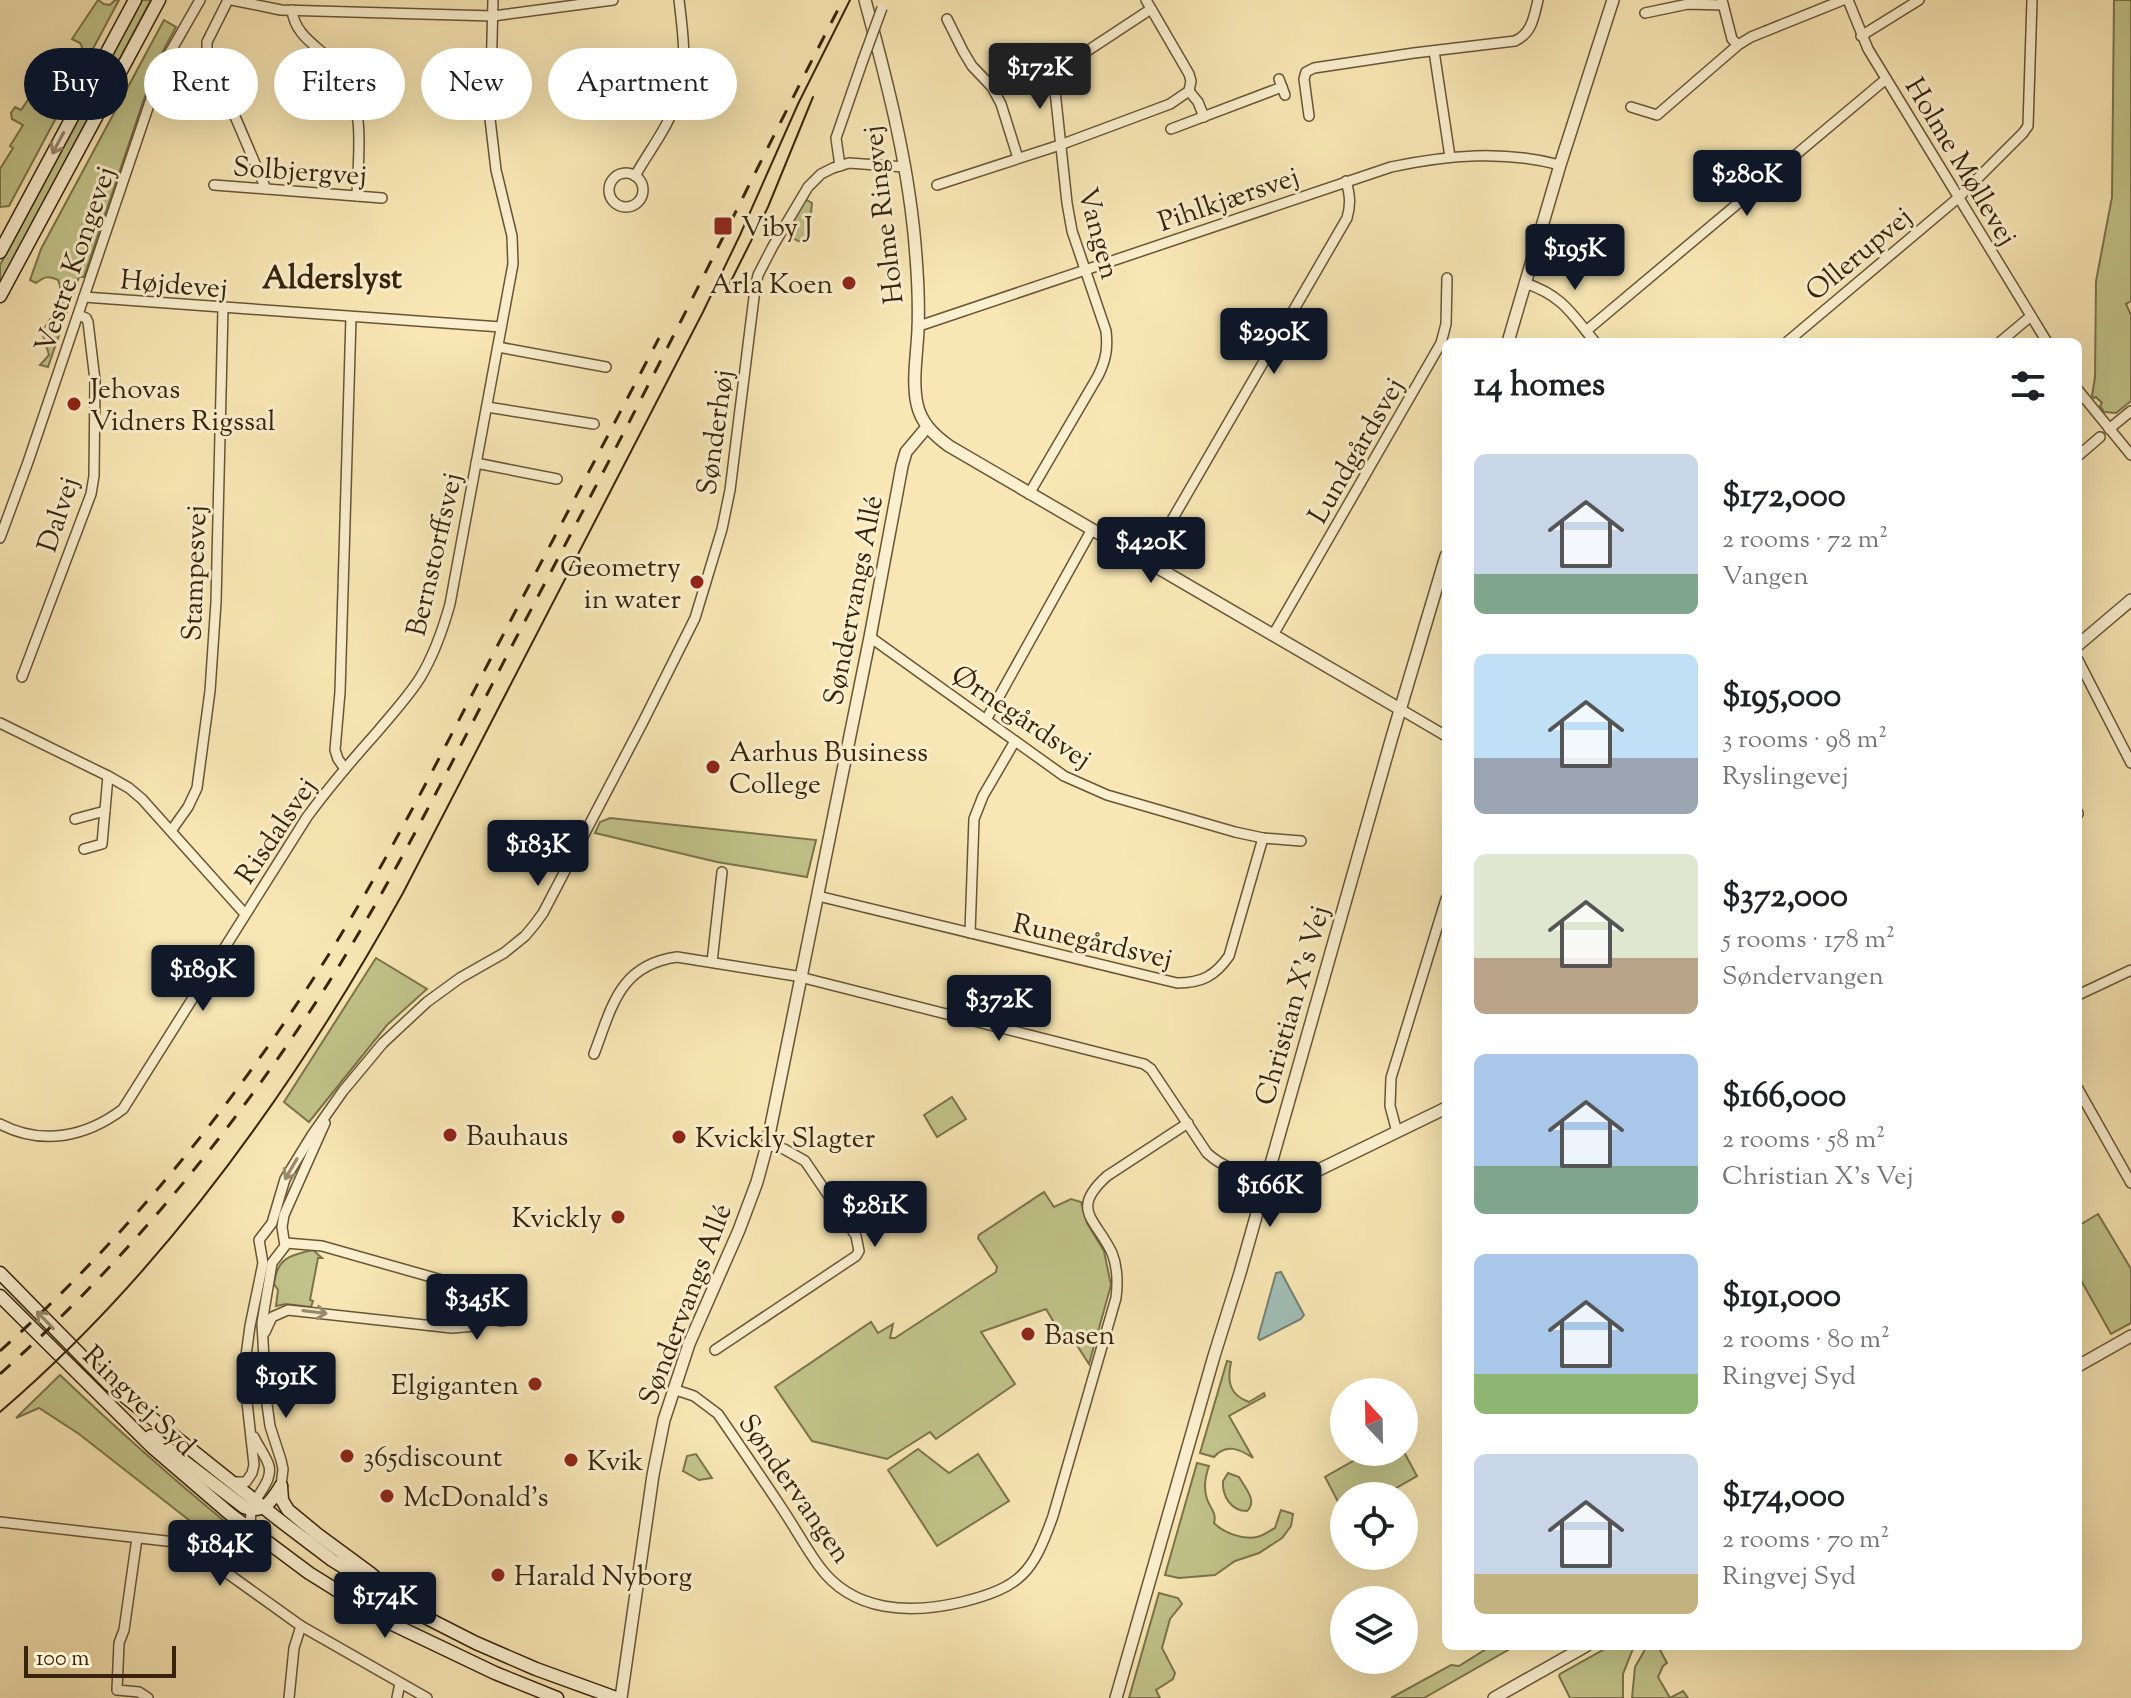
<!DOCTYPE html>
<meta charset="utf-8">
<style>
body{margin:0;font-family:"Sorts Mill Goudy",serif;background:#f2f2f2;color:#202124;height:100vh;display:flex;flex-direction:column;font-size:30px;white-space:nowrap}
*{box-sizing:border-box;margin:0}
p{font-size:26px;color:#757577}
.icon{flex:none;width:44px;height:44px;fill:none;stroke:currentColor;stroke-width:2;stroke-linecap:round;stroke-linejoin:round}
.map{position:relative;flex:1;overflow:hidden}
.side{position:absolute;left:1442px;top:338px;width:640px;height:1312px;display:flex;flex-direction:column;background:#fff;border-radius:12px;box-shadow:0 8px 32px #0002}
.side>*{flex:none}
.banner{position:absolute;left:24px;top:48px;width:760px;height:72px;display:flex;gap:16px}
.needle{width:52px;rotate:338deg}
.buttons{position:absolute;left:1330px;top:1378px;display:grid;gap:16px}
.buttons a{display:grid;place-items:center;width:88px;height:88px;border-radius:50%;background:#fff;box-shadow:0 8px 32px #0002;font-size:40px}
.scale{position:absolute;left:24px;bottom:20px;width:152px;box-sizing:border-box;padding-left:8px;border:4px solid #38240c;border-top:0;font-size:22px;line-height:28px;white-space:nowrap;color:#38240c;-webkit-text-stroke:6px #faefce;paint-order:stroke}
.price{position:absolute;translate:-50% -68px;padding:0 18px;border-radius:8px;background:#111827;color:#fff;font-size:26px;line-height:52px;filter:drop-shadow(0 2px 4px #0008)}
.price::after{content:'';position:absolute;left:50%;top:48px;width:24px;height:18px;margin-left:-12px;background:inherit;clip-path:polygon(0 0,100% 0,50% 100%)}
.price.current{background:#222;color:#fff}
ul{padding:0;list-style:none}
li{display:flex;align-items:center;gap:24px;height:200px;padding:0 32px}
li span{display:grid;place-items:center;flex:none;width:224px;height:160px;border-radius:12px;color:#555}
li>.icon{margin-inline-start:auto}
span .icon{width:96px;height:96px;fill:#fffc;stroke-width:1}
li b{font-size:34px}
h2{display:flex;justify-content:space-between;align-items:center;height:96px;padding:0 32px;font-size:34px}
.chip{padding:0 28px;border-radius:36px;background:#fff;box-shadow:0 8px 32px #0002;font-size:28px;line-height:72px}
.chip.current{background:#111827;color:#fff}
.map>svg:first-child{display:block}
</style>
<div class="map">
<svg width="2131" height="1698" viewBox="0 0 2131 1698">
<rect width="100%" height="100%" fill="#f8e7b4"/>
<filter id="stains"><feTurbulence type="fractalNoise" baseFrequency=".0025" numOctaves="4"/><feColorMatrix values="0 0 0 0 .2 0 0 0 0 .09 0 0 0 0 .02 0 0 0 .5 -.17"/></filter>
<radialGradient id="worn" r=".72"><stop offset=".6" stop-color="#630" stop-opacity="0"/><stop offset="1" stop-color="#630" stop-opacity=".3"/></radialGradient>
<g fill="#c1c48a" stroke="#7c744b" stroke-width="2">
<polygon points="98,0 104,4 110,5 115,0 119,0 9,206 0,207 0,169 13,148 10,146 23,125 12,119 11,113 15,107 21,110 30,97 42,106 49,104 60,89 59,77 49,70 59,57 71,65 76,61 82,47 80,43 72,39"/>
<polygon points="142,0 151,0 0,284 0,265"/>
<polygon points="2114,0 2131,0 2131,301 2126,304 2131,315 2131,401 2116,413 2104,412 2100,406 2102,403 2096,397 2094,398 2092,396 2095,377 2096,281 2112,197"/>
<path d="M164,20L176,27L155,66L157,68L144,99L84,277H79L48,367L40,365L49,355L42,332C51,317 67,298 58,280C49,275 44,277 36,283L30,280L41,249Z"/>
<polygon points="805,199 812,203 808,242 798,241 785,233"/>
<polygon points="610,818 816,840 807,877 717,862 595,833 600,822"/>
<polygon points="376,958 427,989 387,1025 309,1122 284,1102"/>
<polygon points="952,1097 966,1119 937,1137 924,1115"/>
<polygon points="1044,1192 1054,1207 1071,1199 1081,1202 1087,1223 1104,1251 1111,1285 1089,1364 1069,1333 1062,1336 1046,1309 981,1332 1015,1384 936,1439 930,1432 887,1459 812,1441 775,1387 871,1322 878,1333 893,1324 890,1338 895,1338 996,1272 997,1267 978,1238 979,1235"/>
<polygon points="2098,1214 2131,1269 2131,1323 2111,1334 2078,1275 2078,1226"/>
<path d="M313,1250L322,1258H318L310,1300L313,1301L311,1307L286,1304L276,1306L278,1290L274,1284C277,1258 290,1255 313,1250Z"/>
<path d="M1227,1361L1231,1362C1227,1381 1229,1395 1249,1402L1264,1393L1265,1396L1229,1416L1253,1458C1240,1449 1226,1443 1214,1457L1200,1453Z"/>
<path d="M60,1375C121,1433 184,1489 250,1542C232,1538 210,1521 194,1524L79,1434L39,1408L16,1418Z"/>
<polygon points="918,1449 949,1473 978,1454 1009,1501 937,1546 888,1470"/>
<polygon points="1369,1452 1404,1452 1417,1476 1382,1496 1344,1496 1344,1513 1325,1477"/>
<polygon points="696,1454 712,1478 699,1480 683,1471 687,1456"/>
<path d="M1197,1463L1209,1466C1205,1477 1203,1487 1207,1499C1210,1508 1217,1513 1214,1523C1224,1533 1243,1540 1257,1537C1263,1536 1269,1531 1275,1528L1281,1510L1293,1514L1291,1526L1282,1538L1259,1553L1235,1561L1215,1575L1179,1578L1165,1575Z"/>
<path d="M1228,1473L1239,1477C1245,1488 1258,1501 1247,1511C1231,1511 1222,1496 1223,1481Z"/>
<polygon points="206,1532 247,1548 259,1549 269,1557 266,1565 236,1554"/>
<polygon points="1159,1593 1178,1598 1182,1604 1170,1619 1162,1648 1175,1673 1173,1679 1156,1690 1160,1698 1129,1698"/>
<polygon points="1491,1646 1515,1646 1424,1698 1391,1698 1451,1665 1459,1666"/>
<polygon points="1610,1646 1634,1646 1623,1674 1623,1698 1570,1698 1559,1676 1560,1674"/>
<polygon points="1647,1646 1658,1646 1667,1663 1663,1666 1658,1677 1670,1698 1683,1691 1688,1698 1632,1698 1635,1667"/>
</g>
<polygon fill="#a1beb7" stroke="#778073" stroke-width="2" points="1281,1272 1304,1315 1301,1319 1260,1340 1258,1338 1276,1273"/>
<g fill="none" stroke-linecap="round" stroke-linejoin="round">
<g stroke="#685536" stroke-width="12">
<g id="minor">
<polyline points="228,0 207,42 207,51 266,189"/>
<polyline points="232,0 281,10 493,16 613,0"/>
<polyline points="1722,0 1732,39 1738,45"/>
<polyline points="1848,0 1868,49 2047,342"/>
<path d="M292,10C295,40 327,50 342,73C366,112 358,153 357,196"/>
<polyline points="1645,13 1688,4 1723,5"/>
<polyline points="947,19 963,51 972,66 992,87 1001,104 1018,158"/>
<polyline points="1861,36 1919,0"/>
<polyline points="1434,51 1450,157"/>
<polyline points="1279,79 1285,95"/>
<polyline points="1189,91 1198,102 1204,117"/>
<polyline points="1631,107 1657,115 1738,45 1751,37 1843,0"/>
<path d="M1309,116L1304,79L1306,72L1314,68L1414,53L1515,41C1532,33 1534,17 1538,0"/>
<polyline points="1171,129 1282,87"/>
<polyline points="840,166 836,138 863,60"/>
<circle cx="626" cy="190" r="17"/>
<path d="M635,176C649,151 669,126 677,99C688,67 683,33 679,0"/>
<polyline points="214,185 382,198"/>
<polyline points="937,185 1060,145 1170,104 1189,91 1191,81 1189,74 1146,0"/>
<path d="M1525,283C1563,296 1571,313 1595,342"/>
<polyline points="84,297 501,327"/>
<path d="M919,326L1391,167C1448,155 1503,150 1560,165"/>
<polyline points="1586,331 1886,79"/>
<polyline points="1787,342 1958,198 2023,133 2028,126 2032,0"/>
<polyline points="2000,342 2031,316"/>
<polyline points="498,347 606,367"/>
<polyline points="2078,390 2131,455"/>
<polyline points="487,407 594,424"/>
<polyline points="2109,429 2131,411"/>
<polyline points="2078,456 2100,437"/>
<polyline points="476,463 557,479"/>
<path d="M1029,494L1098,376C1106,360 1108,348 1106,331L1072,231L1067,203L1055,91L1057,80L1069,63L1151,9"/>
<polyline points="0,538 28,462 155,87 168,56 200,0"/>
<path d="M1147,563L1347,218C1351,204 1350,195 1346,181"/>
<polyline points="1273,635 1441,343 1446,324 1447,278"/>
<polyline points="870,637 1064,776 1107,795 1235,832 1263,838 1301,841"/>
<polyline points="2078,660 2131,763"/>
<polyline points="22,677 91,494 94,476 95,380 88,322 86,318 78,315"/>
<polyline points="1400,709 1446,736"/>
<polyline points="986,720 1091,531"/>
<polyline points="0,723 108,776 129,788 142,799 245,914"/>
<polyline points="345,769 338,759 335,750 340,692 351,317"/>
<polyline points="2078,813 2078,814"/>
<polyline points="75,819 105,811"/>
<polyline points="171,831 188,807 197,788 210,691 216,602 223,309"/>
<polyline points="84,849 102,844 108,776"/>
<path d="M818,896L1177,983C1202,983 1215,976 1229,956L1263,838"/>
<polyline points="970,933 974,819 983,796 1015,741"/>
<polyline points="712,962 722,872"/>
<polyline points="2078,995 2131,970"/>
<path d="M594,1054C612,1007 619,965 677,957L796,976L1144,1064L1151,1069L1207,1153C1227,1171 1241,1171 1267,1175"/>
<polyline points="2078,1089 2131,1183"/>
<path d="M0,1124C42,1146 86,1137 123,1109L307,817C329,787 353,759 378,731C392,714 408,697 420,678C434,655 443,629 450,604L513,264L512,236L496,170L490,119L493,0"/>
<polyline points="1397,1132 1390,1106 1391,1078 1446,899"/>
<polyline points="286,1243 322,1246 470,1288 485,1296 493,1303"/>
<circle cx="502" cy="1310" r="11"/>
<polyline points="265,1332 272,1317 288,1310 452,1328 475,1326 493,1317"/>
<polyline points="715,1350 856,1256 859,1251 856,1236 805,1161 784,1149 767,1145"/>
<path d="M673,1389L694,1396L718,1414C740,1446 762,1478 783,1510C795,1528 806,1548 819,1566C853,1613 911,1614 962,1602C1022,1587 1033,1572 1053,1516L1116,1298C1118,1282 1118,1268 1112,1253C1096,1219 1069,1210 1107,1176L1188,1123"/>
<polyline points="233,1482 246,1482 252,1473 254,1465 246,1393 245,1363 250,1326 263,1263 259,1240 272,1223 285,1179 312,1135 343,1091 383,1043 427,1002 460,978 504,953 525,936 535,924 543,913 643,722 695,618 722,529 730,490 755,289 758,275 773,246 808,187 821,174 833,168 849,163 905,167"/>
<polyline points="281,1486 283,1469 281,1460 270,1426 266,1397 262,1323 272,1263 285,1246 282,1227 284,1215 325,1123"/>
<polyline points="0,1522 175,1542 188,1545 301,1626 427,1698"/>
<path d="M252,1532C243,1500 274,1487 269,1466C266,1456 258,1446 254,1437"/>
<polyline points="137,1538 124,1630 119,1643 117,1690 139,1692 148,1698"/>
<polyline points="289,1698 294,1648 301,1626"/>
<polyline points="397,1698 400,1683"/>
</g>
</g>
<g stroke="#685536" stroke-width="14">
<g id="tertiary">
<path d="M865,0C888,85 910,169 916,257C918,282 919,306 918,330C917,354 912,381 917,404C921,423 934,435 949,446L1400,709"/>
<polyline points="1508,342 1560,165 1613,0"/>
<polyline points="2078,645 2131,600"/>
<polyline points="1267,1175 1289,1179 1304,1177 1446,1108"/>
<polyline points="2078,1366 2131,1336"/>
<polyline points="621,1698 653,1475 664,1420 689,1344 739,1230 757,1182 767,1145 870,637 902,466 906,452 927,427"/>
<polyline points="1116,1698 1214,1356 1240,1273 1392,737 1446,556"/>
<polyline points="1494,1698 1586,1646"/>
</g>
</g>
<g stroke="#38240c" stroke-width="15">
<g id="secondary">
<polyline points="0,252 135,0"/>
<polyline points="0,296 159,0"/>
<polyline points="0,1273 109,1384 278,1519 332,1560 415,1612 476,1643 536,1669 616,1698"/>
<polyline points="0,1296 152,1447 230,1514 309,1573 386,1621 495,1673 557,1698"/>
<path d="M151,1436L244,1507C264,1514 271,1502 281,1486"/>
<polyline points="281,1486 282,1500 288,1510 317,1534 370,1573 391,1591"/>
</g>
</g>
<use href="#minor" stroke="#faefce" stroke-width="9"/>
<use href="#tertiary" stroke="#faefce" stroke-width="11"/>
<use href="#secondary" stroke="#faefce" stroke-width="12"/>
<g stroke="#38240c" stroke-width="2">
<polyline points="728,287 768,207 813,97"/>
<path d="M0,1412C166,1270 298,1082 403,893L703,312L740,235L798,104L850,0"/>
</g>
<g stroke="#38240c" stroke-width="3" stroke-dasharray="14 14" stroke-linecap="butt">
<path d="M0,1351C122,1242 229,1111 317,973C382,872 436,764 491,658C547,551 603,445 659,338"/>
<path d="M0,1374C127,1261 237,1126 329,982C398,872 456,754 516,638C564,547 612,456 659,364C721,243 780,121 843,0"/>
</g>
<g stroke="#685536" stroke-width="12" stroke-linecap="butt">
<polyline id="minor-bridge" points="863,60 882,8"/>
</g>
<use href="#minor-bridge" stroke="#faefce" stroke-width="9"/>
</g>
<defs><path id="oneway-shaft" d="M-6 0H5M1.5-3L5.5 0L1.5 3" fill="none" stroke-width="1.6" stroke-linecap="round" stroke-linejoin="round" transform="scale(2)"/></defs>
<g stroke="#998a6d">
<use href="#oneway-shaft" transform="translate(58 143) rotate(118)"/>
<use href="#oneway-shaft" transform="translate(291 1169) rotate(120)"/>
<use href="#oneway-shaft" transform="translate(315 1312) rotate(7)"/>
<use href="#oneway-shaft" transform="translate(45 1320) rotate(-134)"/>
</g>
<g fill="#8f2418" stroke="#faefce" stroke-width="3">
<rect x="713" y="216" width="20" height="20" rx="4"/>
<circle cx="849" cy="283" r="8"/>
<circle cx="74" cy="404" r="8"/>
<circle cx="697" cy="582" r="8"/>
<circle cx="713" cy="767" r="8"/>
<circle cx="450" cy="1135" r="8"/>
<circle cx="679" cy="1137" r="8"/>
<circle cx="618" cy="1217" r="8"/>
<circle cx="1028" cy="1334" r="8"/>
<circle cx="535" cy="1384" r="8"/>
<circle cx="347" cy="1456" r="8"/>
<circle cx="571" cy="1460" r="8"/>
<circle cx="387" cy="1496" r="8"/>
<circle cx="498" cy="1575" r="8"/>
</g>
<g text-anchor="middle" stroke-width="6" stroke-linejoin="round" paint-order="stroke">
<g font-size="28" fill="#38240c" stroke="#faefce">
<text transform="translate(1962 161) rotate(59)" y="10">Holme Møllevej</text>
<text transform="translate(300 170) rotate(4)" y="10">Solbjergvej</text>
<text transform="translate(1228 198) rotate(-19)" y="10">Pihlkjærsvej</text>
<text transform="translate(882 215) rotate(-97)" y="10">Holme Ringvej</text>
<text transform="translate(1100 233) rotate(75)" y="10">Vangen</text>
<text transform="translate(1858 253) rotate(-40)" y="10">Ollerupvej</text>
<text transform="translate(74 259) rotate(-71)" y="10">Vestre Kongevej</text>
<text transform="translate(174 283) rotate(5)" y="10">Højdevej</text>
<text transform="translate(714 432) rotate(-82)" y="10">Sønderhøj</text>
<text transform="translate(1355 450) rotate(-60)" y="10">Lundgårdsvej</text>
<text transform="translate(57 514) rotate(-72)" y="10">Dalvej</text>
<text transform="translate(433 554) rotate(-77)" y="10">Bernstorffsvej</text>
<text transform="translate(193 573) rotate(-88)" y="10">Stampesvej</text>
<text transform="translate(852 600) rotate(-79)" y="10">Søndervangs Allé</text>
<text transform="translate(1022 716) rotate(34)" y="10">Ørnegårdsvej</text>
<text transform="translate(275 830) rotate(-56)" y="10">Risdalsvej</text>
<text transform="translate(1093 940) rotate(13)" y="10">Runegårdsvej</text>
<text transform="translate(1291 1005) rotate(-74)" y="10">Christian X's Vej</text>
<text transform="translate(684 1304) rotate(-69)" y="10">Søndervangs Allé</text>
<text transform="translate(140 1400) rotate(44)" y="10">Ringvej Syd</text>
<text transform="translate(796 1488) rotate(55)" y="10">Søndervangen</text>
</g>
<g font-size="28" fill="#38240c" stroke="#faefce" text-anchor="start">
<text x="741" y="236">Viby J</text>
<text x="833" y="293" text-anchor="end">Arla Koen</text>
<text x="90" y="398">Jehovas<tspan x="90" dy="32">Vidners Rigssal</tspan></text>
<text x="681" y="576" text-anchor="end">Geometry<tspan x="681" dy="32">in water</tspan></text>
<text x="729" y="761">Aarhus Business<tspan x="729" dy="32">College</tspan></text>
<text x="466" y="1145">Bauhaus</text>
<text x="695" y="1147">Kvickly Slagter</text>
<text x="602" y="1227" text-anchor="end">Kvickly</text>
<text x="1044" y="1344">Basen</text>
<text x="519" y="1394" text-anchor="end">Elgiganten</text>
<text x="363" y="1466">365discount</text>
<text x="587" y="1470">Kvik</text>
<text x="403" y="1506">McDonald's</text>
<text x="514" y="1585">Harald Nyborg</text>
</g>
<g font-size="32" font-weight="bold" fill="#38240c" stroke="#faefce">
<text x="332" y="288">Alderslyst</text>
</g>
</g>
<rect width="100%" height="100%" filter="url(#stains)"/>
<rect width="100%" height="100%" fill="url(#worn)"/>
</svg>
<div class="buttons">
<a><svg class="needle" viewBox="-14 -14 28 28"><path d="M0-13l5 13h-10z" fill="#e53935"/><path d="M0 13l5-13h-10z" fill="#757577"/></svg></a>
<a><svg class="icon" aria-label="locate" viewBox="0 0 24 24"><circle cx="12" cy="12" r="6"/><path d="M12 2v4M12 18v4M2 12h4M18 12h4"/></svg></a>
<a><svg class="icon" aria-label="layers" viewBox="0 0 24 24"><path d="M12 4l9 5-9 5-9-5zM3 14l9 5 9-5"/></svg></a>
</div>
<div class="scale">100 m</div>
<b class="price current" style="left:1040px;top:111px">$172K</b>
<b class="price" style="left:1747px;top:218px">$280K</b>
<b class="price" style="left:1575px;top:292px">$195K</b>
<b class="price" style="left:1274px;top:376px">$290K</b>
<b class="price" style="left:1151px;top:585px">$420K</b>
<b class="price" style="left:538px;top:888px">$183K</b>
<b class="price" style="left:203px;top:1013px">$189K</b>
<b class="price" style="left:999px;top:1043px">$372K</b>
<b class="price" style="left:1270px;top:1229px">$166K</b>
<b class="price" style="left:875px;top:1249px">$281K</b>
<b class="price" style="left:477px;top:1342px">$345K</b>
<b class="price" style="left:286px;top:1420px">$191K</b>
<b class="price" style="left:220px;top:1588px">$184K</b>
<b class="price" style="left:385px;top:1640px">$174K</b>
<div class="banner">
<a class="chip current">Buy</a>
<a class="chip">Rent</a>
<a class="chip">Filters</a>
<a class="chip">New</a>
<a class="chip">Apartment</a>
</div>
<section class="side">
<h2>14 homes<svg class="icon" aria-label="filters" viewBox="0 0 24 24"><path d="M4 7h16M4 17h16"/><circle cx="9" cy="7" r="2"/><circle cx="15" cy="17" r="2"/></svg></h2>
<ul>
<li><span style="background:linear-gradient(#c9d6e8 75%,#7fa58c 0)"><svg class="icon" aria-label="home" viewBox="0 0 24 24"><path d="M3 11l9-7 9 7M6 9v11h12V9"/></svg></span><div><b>$172,000</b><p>2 rooms · 72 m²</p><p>Vangen</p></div></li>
<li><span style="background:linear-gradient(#bfe0f5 65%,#9aa5b1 0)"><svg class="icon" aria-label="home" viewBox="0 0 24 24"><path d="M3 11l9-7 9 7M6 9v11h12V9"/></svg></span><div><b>$195,000</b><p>3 rooms · 98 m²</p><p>Ryslingevej</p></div></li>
<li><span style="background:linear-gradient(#dfe7d0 65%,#b9a48a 0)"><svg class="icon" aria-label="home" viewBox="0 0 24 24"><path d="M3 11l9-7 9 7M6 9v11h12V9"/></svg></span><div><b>$372,000</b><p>5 rooms · 178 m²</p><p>Søndervangen</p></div></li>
<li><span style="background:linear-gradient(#a9c7e8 70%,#7fa58c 0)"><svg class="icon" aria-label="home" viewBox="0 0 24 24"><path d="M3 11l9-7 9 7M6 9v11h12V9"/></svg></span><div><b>$166,000</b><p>2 rooms · 58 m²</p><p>Christian X's Vej</p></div></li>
<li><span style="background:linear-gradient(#a9c7e8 75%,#8fb573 0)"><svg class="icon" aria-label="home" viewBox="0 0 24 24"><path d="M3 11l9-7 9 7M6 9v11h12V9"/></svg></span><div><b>$191,000</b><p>2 rooms · 80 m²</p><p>Ringvej Syd</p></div></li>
<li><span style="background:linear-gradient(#c9d6e8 75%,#c2b280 0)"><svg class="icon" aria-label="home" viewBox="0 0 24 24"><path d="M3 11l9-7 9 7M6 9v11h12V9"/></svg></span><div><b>$174,000</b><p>2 rooms · 70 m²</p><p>Ringvej Syd</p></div></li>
</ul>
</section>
</div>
